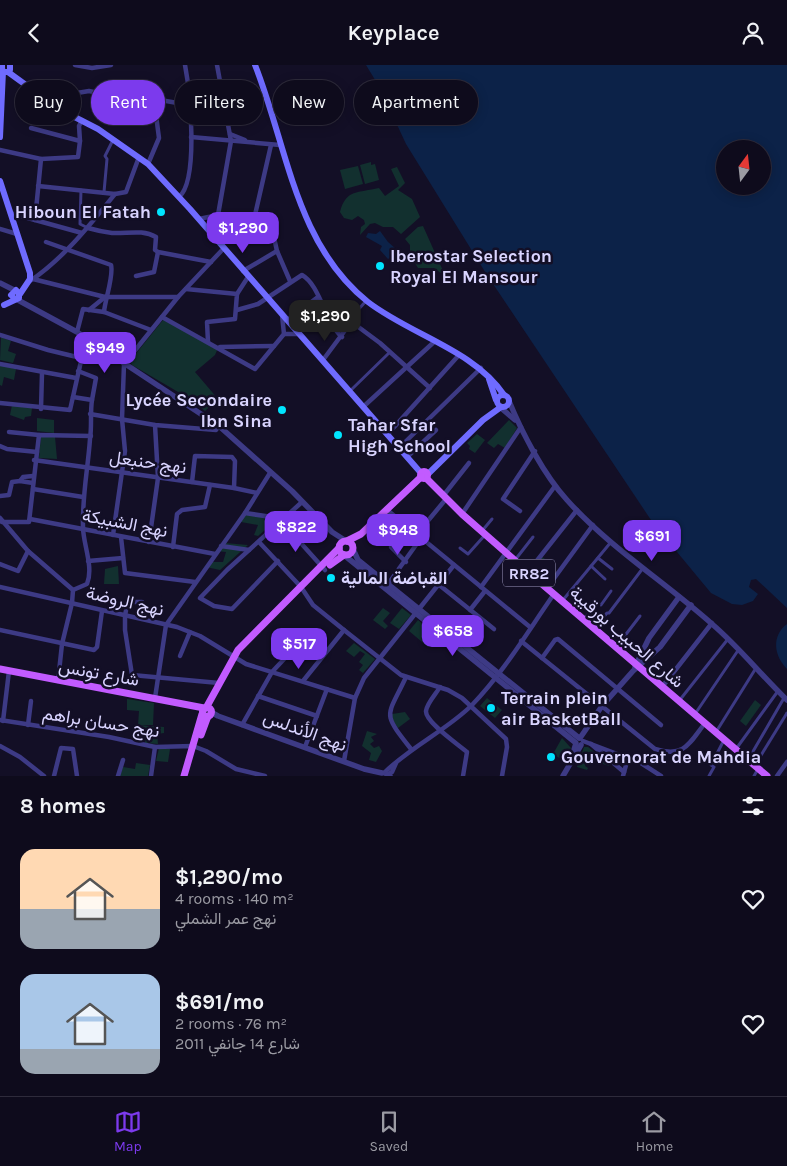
<!DOCTYPE html>
<meta charset="utf-8">
<style>
body{margin:0;font-family:Karla,Vazirmatn,sans-serif;background:#171425;color:#f1f3f6;height:100vh;display:flex;flex-direction:column;font-size:19px;white-space:nowrap}
*{box-sizing:border-box;margin:0}
p{font-size:16px;color:#9b9ba3}
.icon{flex:none;width:28px;height:28px;fill:none;stroke:currentColor;stroke-width:2;stroke-linecap:round;stroke-linejoin:round}
.map{position:relative;height:711px;overflow:hidden}
.side{display:flex;flex-direction:column;background:#0e0b1c;flex:1}
.side>*{flex:none}
.banner{position:absolute;left:15px;top:15px;width:500px;height:45px;display:flex;gap:10px}
.needle{width:32px;rotate:15deg}
.tools{position:absolute;left:716px;top:75px;display:grid;gap:10px}
.tools a{display:grid;place-items:center;width:55px;height:55px;border-radius:50%;background:#0e0b1c;box-shadow:0 2px 12px #0003,0 0 0 1px #2e2b3b;font-size:25px}
.price{position:absolute;translate:-50% -42px;padding:0 11px;border-radius:10px;background:#7c3aed;color:#fff;font-size:16px;line-height:32px;filter:drop-shadow(0 1px 2px #0008)}
.price::after{content:'';position:absolute;left:50%;top:30px;width:15px;height:11px;margin-left:-8px;background:inherit;clip-path:polygon(0 0,100% 0,50% 100%)}
.price.selected{background:#222;color:#fff}
ul{padding:0;list-style:none}
li{display:flex;align-items:center;gap:15px;height:125px;padding:0 20px}
li span{display:grid;place-items:center;flex:none;width:140px;height:100px;border-radius:15px;color:#555}
li>.icon{margin-inline-start:auto}
span .icon{width:60px;height:60px;fill:#fffc;stroke-width:1}
li b{font-size:21px}
h2{display:flex;justify-content:space-between;align-items:center;height:60px;padding:0 20px;font-size:21px}
.chip{padding:0 18px;border-radius:22px;background:#0e0b1c;box-shadow:0 2px 12px #0003,0 0 0 1px #2e2b3b;font-size:18px;line-height:45px}
.chip.selected{background:#7c3aed;color:#fff}
header{display:flex;justify-content:space-between;align-items:center;height:65px;padding:0 20px;background:#0e0b1c;font-size:22px;font-weight:600}
.dock{display:flex;justify-content:space-around;align-items:center;height:70px;border-top:1px solid #2e2b3b;background:#0e0b1c;font-size:14px;color:#9b9ba3}
.dock a{display:grid;justify-items:center;gap:2px}
.dock .selected{color:#7c3aed}
.map>svg:first-child{display:block}
</style>
<header><svg class="icon" aria-label="back" viewBox="0 0 24 24"><path d="M15 5l-7 7 7 7"/></svg>Keyplace<svg class="icon" aria-label="person" viewBox="0 0 24 24"><circle cx="12" cy="8" r="4"/><path d="M4 21q1-7 8-7t8 7"/></svg></header>
<div class="map">
<svg width="787" height="711" viewBox="0 0 787 711">
<rect width="100%" height="100%" fill="#130f26"/>
<g fill="#12302f">
<polygon points="371,97 371,100 375,99 379,115 365,119 360,100"/>
<polygon points="358,101 363,119 345,124 340,105"/>
<path d="M397,102L405,118L398,125L412,134L420,152L401,169L393,162H383L375,158L370,159L360,170L361,162L365,159L364,155L358,151L352,155L344,153L340,147C346,124 358,128 379,123L385,131L399,121L391,104Z"/>
<polygon points="423,161 444,208 442,209 434,203 418,203 410,190 410,180 405,174 418,162"/>
<polygon points="163,255 218,283 215,290 195,307 218,334 205,346 185,331 132,300 130,296"/>
<polygon points="1,272 11,276 8,286 16,289 13,298 0,295"/>
<polygon points="0,300 16,304 14,315 4,312 2,321 0,320"/>
<polygon points="12,340 32,343 31,351 25,352 24,355 10,350"/>
<polygon points="37,353 54,355 54,368 37,366"/>
<polygon points="509,355 517,363 505,383 498,379 494,383 487,378"/>
<polygon points="477,369 485,375 475,388 469,384 470,381 467,378"/>
<polygon points="41,370 55,372 57,394 39,393"/>
<polygon points="246,449 278,454 258,471 254,470 258,460 241,457"/>
<polygon points="225,478 248,480 220,505 206,502 212,497 223,497 226,487 217,486"/>
<polygon points="542,492 551,498 540,512 532,505"/>
<polygon points="118,501 119,519 104,519 105,504"/>
<polygon points="383,543 390,548 383,556 388,561 385,564 373,555"/>
<polygon points="402,543 411,550 399,564 390,558"/>
<polygon points="418,555 437,571 428,582 409,566"/>
<polygon points="354,578 375,594 363,608 359,605 363,600 359,597 365,589 360,586 354,592 346,586"/>
<polygon points="487,633 502,645 495,653 480,641"/>
<polygon points="127,634 154,638 153,660 138,660 139,646 127,645"/>
<polygon points="755,635 761,640 746,661 740,656"/>
<polygon points="405,647 410,654 398,663 392,654 392,649"/>
<polygon points="137,660 164,662 164,668 157,669 158,679 145,678 146,670 137,668"/>
<polygon points="367,666 377,669 371,672 374,676 370,679 374,683 379,681 382,686 376,697 369,695 371,688 362,681"/>
<polygon points="562,673 571,683 564,696 553,689"/>
<polygon points="584,682 588,682 610,699 609,701 588,694 585,701 588,703 587,705 577,702"/>
<polygon points="159,683 170,684 168,697 156,696"/>
<polygon points="136,698 150,700 148,711 120,711 123,702 135,704"/>
</g>
<g fill="#0c2248" fill-rule="evenodd">
<path d="M366,0H787V543L756,514L751,515L749,522L758,529L753,536L742,540L732,539L711,528L653,458L487,210L406,79L380,23ZM725,84H762V121H725Z"/>
<polygon points="380,166 388,177 404,191 401,199 397,198 392,191 388,194 380,185 382,181 366,172 368,168 376,169"/>
<path d="M787,559V604C774,591 771,571 787,559Z"/>
</g>
<g fill="none" stroke-linecap="round" stroke-linejoin="round">
<g stroke="#3d3a85" stroke-width="3">
<polyline points="81,125 80,159 88,163"/>
<polyline points="104,127 107,94 105,91 113,75"/>
<polyline points="349,255 366,236"/>
<polyline points="350,326 390,287"/>
<polyline points="482,466 492,454"/>
<polyline points="460,483 468,489 485,470"/>
<polyline points="598,493 612,504"/>
<polyline points="515,495 533,472"/>
<polyline points="591,501 605,514"/>
<polyline points="563,535 611,477"/>
<polyline points="584,554 598,538 601,540 611,526"/>
<polyline points="594,563 607,548 609,548 643,503"/>
<polyline points="617,581 640,551"/>
<polyline points="679,636 728,574"/>
<polyline points="695,649 739,584"/>
<polyline points="716,667 756,603"/>
<polyline points="736,684 778,626"/>
<polyline points="748,695 784,633"/>
<polyline points="755,700 787,648"/>
<polyline points="709,711 714,702 711,700 724,675"/>
<polyline points="754,711 758,704"/>
</g>
<g stroke="#3d3a85" stroke-width="4.5">
<polyline points="75,0 92,3 111,0"/>
<polyline points="36,28 45,20 71,29 89,26 117,32 120,28 189,40"/>
<polyline points="31,63 80,76 79,61 82,55"/>
<polyline points="230,69 245,75"/>
<polyline points="191,72 280,80"/>
<polyline points="0,85 41,94 78,92 80,76"/>
<polyline points="148,99 159,73 154,35"/>
<polyline points="38,121 115,129"/>
<path d="M179,132C199,115 190,26 185,0"/>
<polyline points="10,148 35,155 41,94"/>
<polyline points="218,150 255,150 271,80"/>
<polyline points="255,150 266,152 270,155 277,186 290,216"/>
<polyline points="199,154 218,150 231,76 217,0"/>
<polyline points="35,155 82,168"/>
<path d="M88,163C95,165 104,167 112,168C127,169 142,164 156,172L155,185L158,187L211,197"/>
<polyline points="0,164 17,169"/>
<path d="M46,177L111,200C114,210 105,235 104,247"/>
<polyline points="243,206 277,186"/>
<polyline points="136,211 154,207 158,187"/>
<polyline points="33,214 105,232 178,232"/>
<path d="M30,216C63,194 90,160 115,129L126,127L139,92"/>
<polyline points="186,224 237,229 235,254 207,257 208,277"/>
<polyline points="237,229 248,212"/>
<polyline points="89,245 105,232"/>
<path d="M237,245L258,239L302,210C320,220 325,257 342,272"/>
<polyline points="162,252 255,304 284,269 282,250"/>
<polyline points="287,255 318,232"/>
<polyline points="332,263 349,255 380,278 430,323"/>
<polyline points="77,267 83,244 104,247 151,265"/>
<polyline points="284,269 299,269"/>
<polyline points="0,270 48,285 81,293"/>
<polyline points="220,282 274,281"/>
<polyline points="323,295 352,256"/>
<polyline points="0,299 76,313"/>
<polyline points="78,306 96,313 92,335"/>
<polyline points="0,338 70,345 86,274"/>
<polyline points="363,342 434,277"/>
<polyline points="41,344 42,308"/>
<polyline points="90,349 155,360 216,365 219,361"/>
<polyline points="9,367 39,370"/>
<polyline points="387,370 459,290"/>
<polyline points="0,381 7,384 37,387"/>
<polyline points="399,383 481,303"/>
<polyline points="407,392 436,365"/>
<polyline points="34,395 234,423 257,428"/>
<polyline points="33,411 23,412 20,416 33,418"/>
<polyline points="192,417 195,391 232,392 235,396 234,423"/>
<polyline points="33,424 83,432"/>
<polyline points="0,431 9,430 12,417 20,416"/>
<polyline points="443,431 469,398"/>
<polyline points="386,444 530,562"/>
<polyline points="520,446 503,434 535,386"/>
<polyline points="245,448 285,454"/>
<polyline points="462,449 521,362"/>
<polyline points="0,453 28,486 73,525 72,538 62,579 58,616"/>
<polyline points="30,454 215,489"/>
<polyline points="2,457 29,457 39,370 91,371"/>
<polyline points="282,457 325,505"/>
<polyline points="417,469 446,434"/>
<polyline points="113,470 125,386 122,354 124,299 178,232 224,183"/>
<polyline points="121,472 125,508 195,517"/>
<polyline points="149,477 158,413 155,360"/>
<polyline points="259,477 301,522 313,540 344,565 401,610 448,625 462,633 506,674 507,682 502,711"/>
<polyline points="221,481 249,485"/>
<polyline points="173,482 177,449 182,445 205,442 210,420"/>
<polyline points="391,482 406,497"/>
<polyline points="88,496 123,493"/>
<polyline points="278,496 232,544 214,541 200,533 227,505 302,437"/>
<polyline points="0,499 18,506 28,486"/>
<polyline points="528,507 577,445"/>
<polyline points="388,519 421,473"/>
<polyline points="438,519 494,564"/>
<polyline points="0,522 177,562 200,571 246,599 355,633"/>
<polyline points="481,522 555,421"/>
<polyline points="547,523 593,460"/>
<path d="M73,525L87,519C94,502 83,479 83,462C82,432 88,403 90,374C92,361 90,348 92,335L73,332"/>
<polyline points="142,537 128,537 125,550 125,565 132,610 219,618"/>
<polyline points="470,545 485,526"/>
<polyline points="0,565 94,585 97,582 102,546"/>
<path d="M521,576L655,684C684,693 689,679 705,658"/>
<polyline points="180,591 190,567"/>
<polyline points="542,593 555,575 558,574 661,660"/>
<path d="M406,612C387,653 381,646 411,684"/>
<polyline points="303,616 344,565"/>
<path d="M440,622C436,629 427,638 426,646C425,657 459,680 467,687L463,711"/>
<polyline points="662,622 712,558"/>
<polyline points="258,631 317,651"/>
<polyline points="155,633 166,560 245,448 270,408"/>
<polyline points="0,655 109,672 155,682 193,681 206,686 236,704 265,711"/>
<polyline points="3,656 9,606"/>
<polyline points="28,660 31,636"/>
<polyline points="242,660 272,607 300,577"/>
<polyline points="583,676 641,698 661,711"/>
<polyline points="591,679 624,707"/>
<polyline points="0,681 20,692 44,711"/>
<polyline points="305,682 327,624"/>
<polyline points="344,696 355,633 364,613 454,500"/>
<path d="M384,708C410,682 447,665 472,640C504,607 528,566 554,529"/>
<polyline points="387,710 392,707 396,698"/>
<polyline points="54,711 61,683 73,684 77,711"/>
<polyline points="118,711 123,695"/>
<polyline points="151,711 155,682"/>
<polyline points="623,711 628,693"/>
<polyline points="777,711 787,697"/>
</g>
<g stroke="#3d3a85" stroke-width="5.5">
<polyline points="0,218 14,225"/>
<polyline points="16,234 77,267 219,361 292,426 332,467 346,476"/>
<path d="M509,336C522,368 544,410 567,435C609,482 665,517 712,559C739,582 761,610 787,635"/>
<polyline points="501,343 515,355"/>
<polyline points="353,484 358,495 579,673"/>
<polyline points="344,490 576,678 571,695"/>
<polyline points="635,602 649,573 679,532"/>
<polyline points="211,647 218,651 364,704 382,708"/>
<polyline points="580,673 602,641 633,606 660,582 691,540"/>
<polyline points="387,710 390,711"/>
<polyline points="563,711 581,680"/>
</g>
<g stroke="#6f6bff" stroke-width="6">
<polyline points="2,0 2,5 6,7 10,5 10,0"/>
<path d="M255,0C287,80 295,179 368,237C411,270 474,285 504,330"/>
<polyline points="8,7 59,44 98,64 148,99 190,144 421,408"/>
<polyline points="0,72 3,6"/>
<polyline points="0,116 30,208 30,214 20,229"/>
<polyline points="4,240 19,233 19,228 16,225 11,230 15,234"/>
<polyline points="489,314 496,335"/>
<circle cx="503" cy="336" r="6"/>
<polyline points="427,410 483,355 501,342"/>
</g>
<g stroke="#c25bff" stroke-width="7">
<circle cx="424" cy="410" r="3.5"/>
<polyline points="426,413 462,449 528,507 767,711"/>
<polyline points="347,476 361,469 421,412"/>
<circle cx="346" cy="483" r="7"/>
<polyline points="330,500 344,490"/>
<polyline points="0,604 204,643"/>
<circle cx="207" cy="647" r="4.5"/>
<polyline points="206,643 238,585 339,483"/>
<polyline points="201,670 208,651"/>
<polyline points="184,711 202,649"/>
</g>
</g>
<g fill="#00e5ff" stroke="#130f26" stroke-width="2">
<circle cx="161" cy="147" r="5"/>
<circle cx="380" cy="201" r="5"/>
<circle cx="282" cy="345" r="5"/>
<circle cx="338" cy="370" r="5"/>
<circle cx="331" cy="513" r="5"/>
<circle cx="491" cy="643" r="5"/>
<circle cx="551" cy="692" r="5"/>
</g>
<g text-anchor="middle" stroke-width="5" stroke-linejoin="round" paint-order="stroke">
<rect fill="#130f26" stroke="#9e99be" stroke-width="1" x="503" y="494.5" width="52" height="27" rx="4"/>
<g font-size="16" font-weight="bold" fill="#d9d4ff">
<text x="529" y="514">RR82</text>
</g>
<g font-size="18" font-weight="bold" fill="#d9d4ff" stroke="#130f26" text-anchor="start">
<text x="151" y="153" text-anchor="end">Hiboun El Fatah</text>
<text x="390" y="197">Iberostar Selection<tspan x="390" dy="21">Royal El Mansour</tspan></text>
<text x="272" y="341" text-anchor="end">Lycée Secondaire<tspan x="272" dy="21">Ibn Sina</tspan></text>
<text x="348" y="366">Tahar Sfar<tspan x="348" dy="21">High School</tspan></text>
<text x="341" y="519">القباضة المالية</text>
<text x="501" y="639">Terrain plein<tspan x="501" dy="21">air BasketBall</tspan></text>
<text x="561" y="698">Gouvernorat de Mahdia</text>
</g>
<g font-size="18" fill="#d9d4ff" stroke="#130f26">
<text transform="translate(148 397) rotate(8)" y="6">نهج حنبعل</text>
<text transform="translate(125 458) rotate(11)" y="6">نهج الشبيكة</text>
<text transform="translate(125 536) rotate(13)" y="6">نهج الروضة</text>
<text transform="translate(627 572) rotate(41)" y="6">شارع الحبيب بورقيبة</text>
<text transform="translate(99 608) rotate(10)" y="6">شارع تونس</text>
<text transform="translate(101 657) rotate(9)" y="6">نهج حسان براهم</text>
<text transform="translate(305 666) rotate(20)" y="6">نهج الأندلس</text>
</g>
</g>
</svg>
<div class="tools">
<a><svg class="needle" viewBox="-14 -14 28 28"><path d="M0-13l5 13h-10z" fill="#e53935"/><path d="M0 13l5-13h-10z" fill="#9b9ba3"/></svg></a>
</div>
<b class="price" style="left:243px;top:189px">$1,290</b>
<b class="price selected" style="left:325px;top:277px">$1,290</b>
<b class="price" style="left:105px;top:309px">$949</b>
<b class="price" style="left:296px;top:488px">$822</b>
<b class="price" style="left:398px;top:491px">$948</b>
<b class="price" style="left:652px;top:497px">$691</b>
<b class="price" style="left:453px;top:592px">$658</b>
<b class="price" style="left:299px;top:605px">$517</b>
<div class="banner">
<a class="chip">Buy</a>
<a class="chip selected">Rent</a>
<a class="chip">Filters</a>
<a class="chip">New</a>
<a class="chip">Apartment</a>
</div>
</div>
<section class="side">
<h2>8 homes<svg class="icon" aria-label="filters" viewBox="0 0 24 24"><path d="M4 7h16M4 17h16"/><circle cx="9" cy="7" r="2"/><circle cx="15" cy="17" r="2"/></svg></h2>
<ul>
<li><span style="background:linear-gradient(#ffd9b3 60%,#9aa5b1 0)"><svg class="icon" aria-label="home" viewBox="0 0 24 24"><path d="M3 11l9-7 9 7M6 9v11h12V9"/></svg></span><div><b>$1,290/mo</b><p>4 rooms · 140 m²</p><p>نهج عمر الشملي</p></div><svg class="icon" aria-label="heart" viewBox="0 0 24 24"><path d="M12 20l-8-8c-3-5 5-10 8-4 3-6 11-1 8 4z"/></svg></li>
<li><span style="background:linear-gradient(#a9c7e8 75%,#9aa5b1 0)"><svg class="icon" aria-label="home" viewBox="0 0 24 24"><path d="M3 11l9-7 9 7M6 9v11h12V9"/></svg></span><div><b>$691/mo</b><p>2 rooms · 76 m²</p><p>شارع 14 جانفي 2011</p></div><svg class="icon" aria-label="heart" viewBox="0 0 24 24"><path d="M12 20l-8-8c-3-5 5-10 8-4 3-6 11-1 8 4z"/></svg></li>
</ul>
</section>
<nav class="dock">
<a class="selected"><svg class="icon" aria-label="map" viewBox="0 0 24 24"><path d="M3 6l6-2 6 2 6-2v14l-6 2-6-2-6 2zM9 4v14M15 6v14"/></svg>Map</a>
<a><svg class="icon" aria-label="saved" viewBox="0 0 24 24"><path d="M7 4h10v16l-5-4-5 4z"/></svg>Saved</a>
<a><svg class="icon" aria-label="home" viewBox="0 0 24 24"><path d="M3 11l9-7 9 7M6 9v11h12V9"/></svg>Home</a>
</nav>
